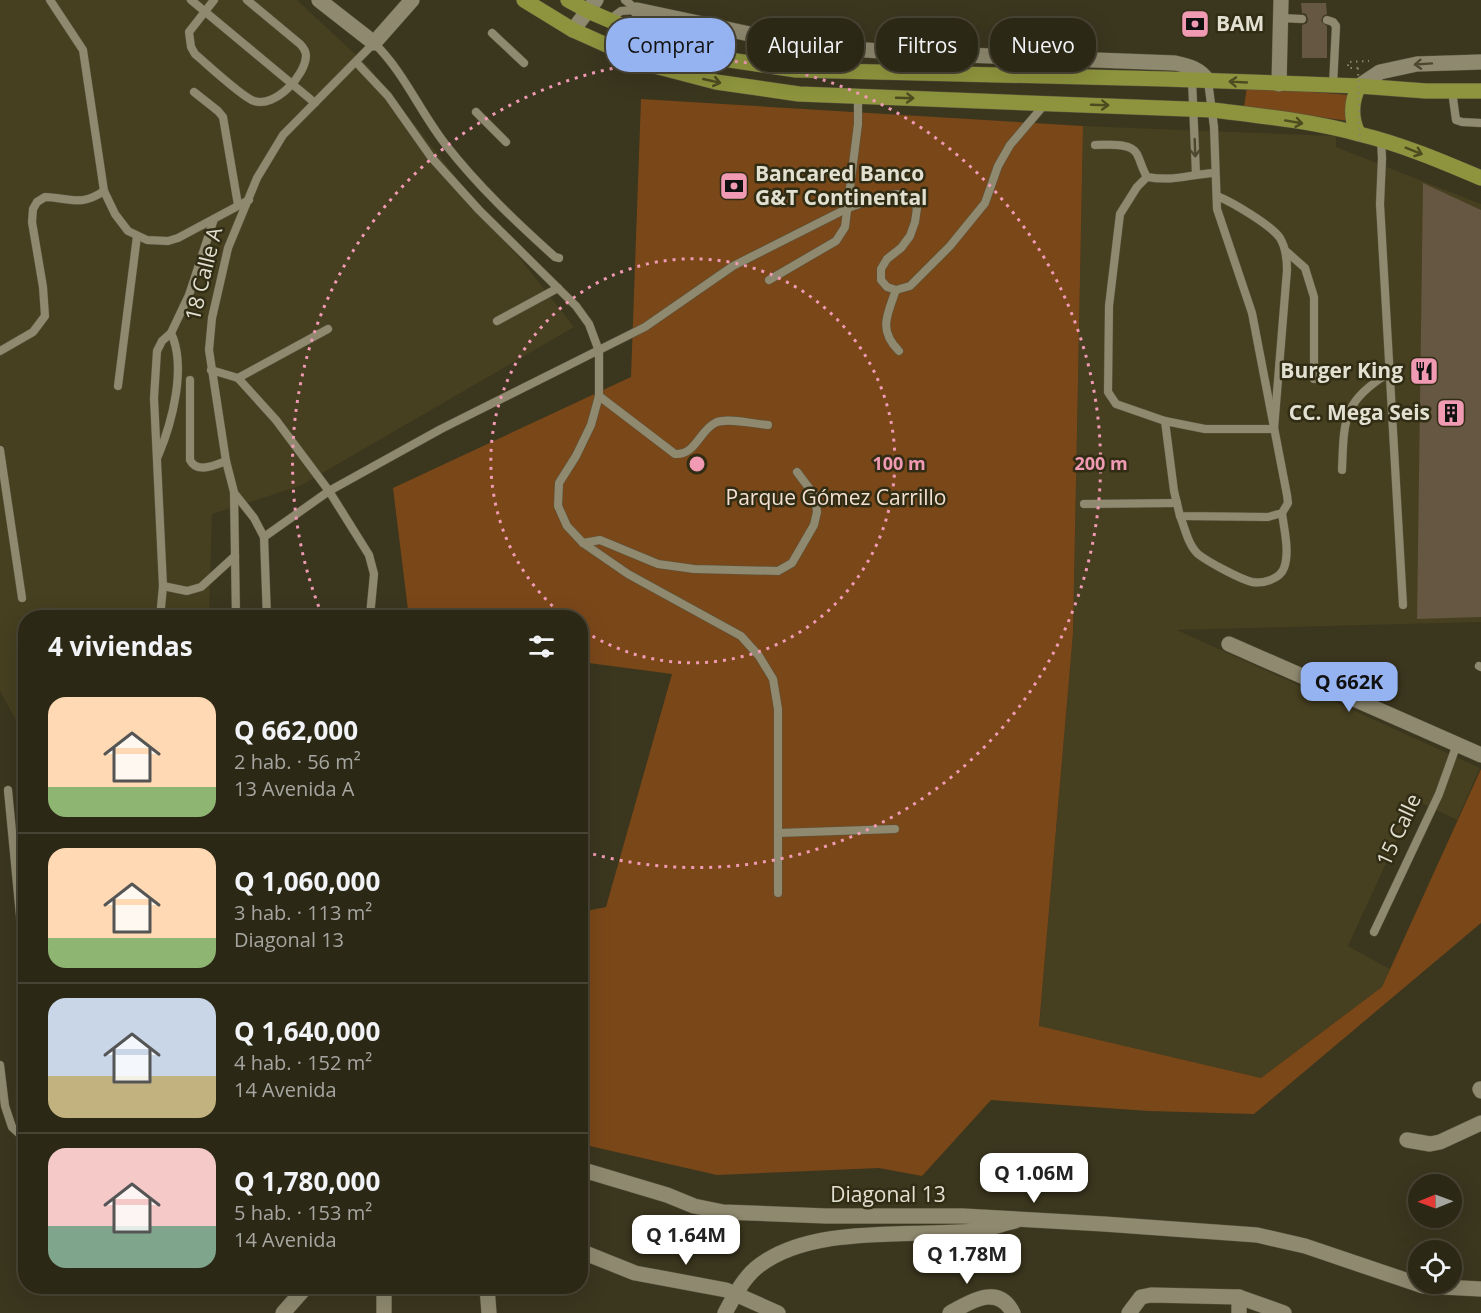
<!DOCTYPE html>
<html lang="es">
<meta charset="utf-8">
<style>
body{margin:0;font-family:"Open Sans",sans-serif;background:#34301f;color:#f1f3f6;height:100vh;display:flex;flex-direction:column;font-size:22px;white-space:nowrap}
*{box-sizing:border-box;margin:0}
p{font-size:20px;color:#a6a6a1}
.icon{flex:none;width:33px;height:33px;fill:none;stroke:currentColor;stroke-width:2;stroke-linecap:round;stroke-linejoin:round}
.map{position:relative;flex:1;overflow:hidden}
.sheet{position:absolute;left:18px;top:610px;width:570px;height:684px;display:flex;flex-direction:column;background:#2c2816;border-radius:24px;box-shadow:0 6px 24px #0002,0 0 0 2px #484435}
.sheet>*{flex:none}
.top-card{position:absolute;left:606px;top:18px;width:570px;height:54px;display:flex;gap:12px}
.needle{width:39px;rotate:269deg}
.fabs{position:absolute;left:1408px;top:1174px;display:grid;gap:12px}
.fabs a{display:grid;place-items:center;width:54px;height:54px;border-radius:50%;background:#2c2816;box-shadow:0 6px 24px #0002,0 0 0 2px #484435;font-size:30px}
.price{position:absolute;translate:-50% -51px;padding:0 14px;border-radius:12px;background:#fff;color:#222;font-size:20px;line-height:39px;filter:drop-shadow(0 2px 3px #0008)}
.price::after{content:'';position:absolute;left:50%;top:36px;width:18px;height:14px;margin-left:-9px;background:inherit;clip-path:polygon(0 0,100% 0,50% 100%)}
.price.current{background:#95b2f1;color:#111}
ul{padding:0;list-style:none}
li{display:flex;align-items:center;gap:18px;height:150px;padding:0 30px}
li+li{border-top:2px solid #484435}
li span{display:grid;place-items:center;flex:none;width:168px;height:120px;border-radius:18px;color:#555}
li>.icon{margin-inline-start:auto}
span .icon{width:72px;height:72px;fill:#fffc;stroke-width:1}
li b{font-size:26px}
h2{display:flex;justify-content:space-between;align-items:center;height:72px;padding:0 30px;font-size:26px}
.tag{padding:0 21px;border-radius:24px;background:#2c2816;box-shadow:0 6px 24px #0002,0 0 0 2px #484435;font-size:21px;line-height:54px}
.tag.current{background:#95b2f1;color:#111}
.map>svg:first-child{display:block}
</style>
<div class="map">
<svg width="1481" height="1313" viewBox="0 0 1481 1313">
<rect width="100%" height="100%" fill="#3b361e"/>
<g fill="#463f20">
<polygon points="0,0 297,0 369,67 574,327 300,486 212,514 209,618 26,618 25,734 23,733 0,691"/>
<polygon points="1083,126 1336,136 1336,147 1481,204 1481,622 1177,630 1480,768 1457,820 1415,800 1348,946 1390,969 1382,987 1261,1078 1039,1027 1073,633"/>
</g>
<g fill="#7a4719">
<polygon points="1247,87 1350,95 1349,121 1244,107"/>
<polygon points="641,99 1083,126 1073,633 1039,1026 1261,1078 1382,987 1481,769 1481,923 1254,1114 1149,1111 991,1100 922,1176 879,1168 717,1175 581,1144 581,912 606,907 672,674 581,662 580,618 409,618 393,488 631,377"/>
</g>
<g fill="#655741">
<polygon points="1301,3 1326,3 1327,14 1323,16 1321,21 1327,26 1327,58 1302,58 1302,25 1307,23 1308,19 1306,14 1302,13"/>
<polygon points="1423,183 1481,210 1481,617 1417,619"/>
</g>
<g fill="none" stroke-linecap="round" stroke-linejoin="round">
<g stroke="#58543f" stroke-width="9">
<g id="service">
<polyline points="50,0 83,50 104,191 115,214 128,231 147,240 168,241 178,238 249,200"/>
<polyline points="191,0 315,103"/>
<path d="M214,0L189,32L191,47L195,54C207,64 242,97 254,101C275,108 305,76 306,56C306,51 303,47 300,44L247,0"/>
<polyline points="625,0 636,9"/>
<polyline points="1280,18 1302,19"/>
<polyline points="609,20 621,11 637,10"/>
<polyline points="1327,20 1333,22 1336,26 1333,85"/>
<polyline points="492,33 524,63"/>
<polyline points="356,62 388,96 431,157 479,210 576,306 589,324 599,351 599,396 591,425 576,456 559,483 558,506 567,526 583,543 628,574 741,636 759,656 773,679 778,709 778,893"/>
<polyline points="1192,80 1196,174"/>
<polyline points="1452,91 1456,120 1462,122 1481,123"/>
<polyline points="194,92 218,111 223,117 238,205"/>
<polyline points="476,112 506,142"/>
<polyline points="1381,140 1382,158 1380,204 1403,605"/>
<path d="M1095,145C1107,145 1131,142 1137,154C1141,162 1142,169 1147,177C1175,182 1190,174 1215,173"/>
<path d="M1147,177L1137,187L1120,214L1109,306L1108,392L1116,404L1165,421L1205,429H1274L1287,270C1287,258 1286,248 1280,238C1271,225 1232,202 1217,196"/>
<polyline points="1287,252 1305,268 1314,297 1314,379"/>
<polyline points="769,280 836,241 845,227 858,124 858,96"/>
<path d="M896,290C887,315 878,330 899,351"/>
<polyline points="497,321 558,288"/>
<path d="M0,351L33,332L45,316L43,287L32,222L33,209L37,202L45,197C71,198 80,207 104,191"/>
<polyline points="211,370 238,378 276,420 329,491 369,555 374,574 370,616"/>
<polyline points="238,378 328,329"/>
<path d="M190,380V460C197,474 215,465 226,461"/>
<polyline points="118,386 137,236"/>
<path d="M599,396L675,454C696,455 699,431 715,423C726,417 755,424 768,425"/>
<polyline points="1165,421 1174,491 1180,516 1268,517 1282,513 1288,503 1287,495 1252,313 1217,209 1214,127 1208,81"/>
<polyline points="0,450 22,598"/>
<path d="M158,456C172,423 187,367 171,333"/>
<path d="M1342,470C1344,417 1343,402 1390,372"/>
<polyline points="235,494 254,518 264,537 267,618"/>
<polyline points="1084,504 1177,503"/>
<path d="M1180,516C1185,528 1188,545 1198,554C1208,562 1240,579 1252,582C1263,584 1280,579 1284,568C1290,552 1284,529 1282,513"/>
<polyline points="264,537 329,491 441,429 645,327 733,266 848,208 880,197 897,194 909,197 917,208 915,222 910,236 901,248 887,259 881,269 881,280 887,287 896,290 910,286 950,246 985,203 998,166 1010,145 1045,104"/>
<polyline points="583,543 600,540 658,564 694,569 778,571 792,563 814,525 817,512 815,496 797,472"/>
<polyline points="163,586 187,591 201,587 235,556"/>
<polyline points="160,618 163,586 154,398 157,351 162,341 171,333 189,295 214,219"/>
<path d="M236,618L234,492L226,461L209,350L212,318L228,248L257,178L283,135L374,43C404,72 420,112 446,145C478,186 516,222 555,257L559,258"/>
<polyline points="1479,666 1481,667"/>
<polyline points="8,790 26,978"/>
<polyline points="778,833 895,829"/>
<polyline points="1374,932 1439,794 1457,744"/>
<polyline points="0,1065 5,1106 12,1127 26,1140"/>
</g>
</g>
<g stroke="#58543f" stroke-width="16">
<g id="minor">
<polyline points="319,0 374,43 412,0"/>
<path d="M637,10L806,46L910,53L1175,63C1189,66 1200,69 1208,81"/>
<polyline points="1279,84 1281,0"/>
<polyline points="1359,86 1380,72 1417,64 1481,62"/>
<polyline points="1229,644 1481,755"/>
<polyline points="1480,1089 1481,1091"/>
<polyline points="1407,1140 1430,1144 1440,1142 1481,1123"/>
<polyline points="580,1251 635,1273 726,1290 778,1313"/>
<polyline points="487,1287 489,1313"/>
<polyline points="384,1313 384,1287"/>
<path d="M725,1313C733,1298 743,1279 756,1268C809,1224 910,1237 975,1231C989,1229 1002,1224 1015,1221"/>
<path d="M950,1313C970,1302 998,1283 1013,1313"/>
<polyline points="1129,1313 1141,1297 1151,1295 1239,1297 1284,1313"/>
<polyline points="1239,1313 1239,1297"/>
</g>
</g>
<g stroke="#58543f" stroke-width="16">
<g id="tertiary">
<polyline points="573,30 596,0"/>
<polyline points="580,1169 667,1195 694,1206 723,1212 826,1216 963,1216 1104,1224 1257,1235 1305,1246 1423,1286 1481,1289"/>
<polyline points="283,1313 306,1287"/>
</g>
</g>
<g stroke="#58543f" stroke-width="16">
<g id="primary">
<path d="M524,0L573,30L651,65L716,82L799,94L1213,110C1261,116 1312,121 1359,134C1401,144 1441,161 1481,178"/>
<polyline points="568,0 588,11 658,41 723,59 796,70 1165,79 1359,86 1426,91 1481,91"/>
<path d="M1358,133C1350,117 1351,102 1359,86"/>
</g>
</g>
<polyline stroke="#888470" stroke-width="2" stroke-dasharray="1.5 4.5" stroke-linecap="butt" points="1358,68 1348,68 1348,62 1369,61"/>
<use href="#service" stroke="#8f896f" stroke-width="8"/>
<use href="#minor" stroke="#8f896f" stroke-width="15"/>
<use href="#tertiary" stroke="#8f896f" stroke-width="15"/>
<use href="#primary" stroke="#8d943d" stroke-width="15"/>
<polyline stroke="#888470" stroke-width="2" stroke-dasharray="1.5 4.5" stroke-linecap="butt" points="1358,68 1360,144"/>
</g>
<defs><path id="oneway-shaft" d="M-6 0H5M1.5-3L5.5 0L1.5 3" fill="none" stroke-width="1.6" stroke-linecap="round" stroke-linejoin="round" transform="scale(1.5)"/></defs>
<g stroke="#4d482f">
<use href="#oneway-shaft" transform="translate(1423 64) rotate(176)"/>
<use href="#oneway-shaft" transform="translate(1195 148) rotate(88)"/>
</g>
<g stroke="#4d4b20">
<use href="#oneway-shaft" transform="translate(712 81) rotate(13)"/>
<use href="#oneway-shaft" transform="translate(1238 82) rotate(-177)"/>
<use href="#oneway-shaft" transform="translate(905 98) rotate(2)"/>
<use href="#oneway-shaft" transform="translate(1100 105) rotate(2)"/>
<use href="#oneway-shaft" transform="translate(1294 122) rotate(10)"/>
<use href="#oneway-shaft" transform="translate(1414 151) rotate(22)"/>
</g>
<g fill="none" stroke="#f19ab4" stroke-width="3" stroke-dasharray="3 6">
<path d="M566 618A202 202 0 1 1 581 629"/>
<path d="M322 615A404 404 0 1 1 582 851"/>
</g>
<defs>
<g id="bank-square" transform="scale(1.5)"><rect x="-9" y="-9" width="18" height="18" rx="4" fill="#f19ab4" stroke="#312c14"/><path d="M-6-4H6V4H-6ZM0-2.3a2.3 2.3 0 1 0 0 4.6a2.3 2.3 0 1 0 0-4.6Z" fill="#111"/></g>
<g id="restaurant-square" transform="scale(1.5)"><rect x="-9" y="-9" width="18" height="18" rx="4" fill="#f19ab4" stroke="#312c14"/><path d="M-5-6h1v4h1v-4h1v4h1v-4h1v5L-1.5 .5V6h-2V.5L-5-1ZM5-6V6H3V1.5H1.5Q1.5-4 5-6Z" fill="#111"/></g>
<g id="building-square" transform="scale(1.5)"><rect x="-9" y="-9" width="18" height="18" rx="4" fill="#f19ab4" stroke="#312c14"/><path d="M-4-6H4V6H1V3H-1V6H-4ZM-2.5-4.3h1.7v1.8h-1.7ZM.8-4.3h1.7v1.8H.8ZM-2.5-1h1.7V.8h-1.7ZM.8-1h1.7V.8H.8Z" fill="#111"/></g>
</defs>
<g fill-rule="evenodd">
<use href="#bank-square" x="1195" y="24"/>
<use href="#bank-square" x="734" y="186"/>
<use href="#restaurant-square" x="1424" y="371"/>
<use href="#building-square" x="1451" y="413"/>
</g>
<g text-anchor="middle" stroke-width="5" stroke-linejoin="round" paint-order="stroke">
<g font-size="21" font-weight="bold" fill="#e2e0d1" stroke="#312c14" text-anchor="start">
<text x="1216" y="31">BAM</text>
<text x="755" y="181">Bancared Banco<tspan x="755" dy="24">G&amp;T Continental</tspan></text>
<text x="1403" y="378" text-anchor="end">Burger King</text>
<text x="1430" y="420" text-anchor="end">CC. Mega Seis</text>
</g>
<g font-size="21" fill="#e2e0d1" stroke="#312c14">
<text transform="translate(204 274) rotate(-76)" y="7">18 Calle A</text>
<text transform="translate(1399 830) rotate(-65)" y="7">15 Calle</text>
<text x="888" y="1202">Diagonal 13</text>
</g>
<g font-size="21" fill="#f4e0d1" stroke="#312c14">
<text x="836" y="505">Parque Gómez Carrillo</text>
</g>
</g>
<circle cx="697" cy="464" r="9" fill="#f19ab4" stroke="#312c14" stroke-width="3"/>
<g font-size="18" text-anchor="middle" font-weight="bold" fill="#f19ab4" stroke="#312c14" stroke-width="5" stroke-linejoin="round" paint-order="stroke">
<text x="899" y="470">100 m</text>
<text x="1101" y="470">200 m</text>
</g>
</svg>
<div class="fabs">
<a><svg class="needle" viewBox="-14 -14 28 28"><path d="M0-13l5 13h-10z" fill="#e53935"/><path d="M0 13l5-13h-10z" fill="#a6a6a1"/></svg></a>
<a><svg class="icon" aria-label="locate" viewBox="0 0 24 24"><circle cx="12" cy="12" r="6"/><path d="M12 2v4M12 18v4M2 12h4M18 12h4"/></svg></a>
</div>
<b class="price current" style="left:1349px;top:713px">Q 662K</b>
<b class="price" style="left:1034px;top:1204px">Q 1.06M</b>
<b class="price" style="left:686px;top:1266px">Q 1.64M</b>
<b class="price" style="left:967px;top:1285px">Q 1.78M</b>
<div class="top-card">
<a class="tag current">Comprar</a>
<a class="tag">Alquilar</a>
<a class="tag">Filtros</a>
<a class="tag">Nuevo</a>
</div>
<section class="sheet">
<h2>4 viviendas<svg class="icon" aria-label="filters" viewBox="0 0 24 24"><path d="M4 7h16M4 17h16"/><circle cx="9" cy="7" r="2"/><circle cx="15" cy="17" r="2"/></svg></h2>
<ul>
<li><span style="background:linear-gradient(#ffd9b3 75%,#8fb573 0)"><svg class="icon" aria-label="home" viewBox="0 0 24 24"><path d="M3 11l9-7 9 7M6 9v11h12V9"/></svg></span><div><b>Q 662,000</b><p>2 hab. · 56 m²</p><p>13 Avenida A</p></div></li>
<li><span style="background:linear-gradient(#ffd9b3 75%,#8fb573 0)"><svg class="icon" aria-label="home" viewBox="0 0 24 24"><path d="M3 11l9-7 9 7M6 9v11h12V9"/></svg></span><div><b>Q 1,060,000</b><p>3 hab. · 113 m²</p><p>Diagonal 13</p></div></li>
<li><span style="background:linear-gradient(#c9d6e8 65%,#c2b280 0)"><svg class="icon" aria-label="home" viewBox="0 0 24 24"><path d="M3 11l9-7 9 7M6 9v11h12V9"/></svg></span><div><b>Q 1,640,000</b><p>4 hab. · 152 m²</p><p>14 Avenida</p></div></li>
<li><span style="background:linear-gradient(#f6c9c9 65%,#7fa58c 0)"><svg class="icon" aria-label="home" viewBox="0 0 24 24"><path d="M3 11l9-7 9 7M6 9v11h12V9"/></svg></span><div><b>Q 1,780,000</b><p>5 hab. · 153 m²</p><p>14 Avenida</p></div></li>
</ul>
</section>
</div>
